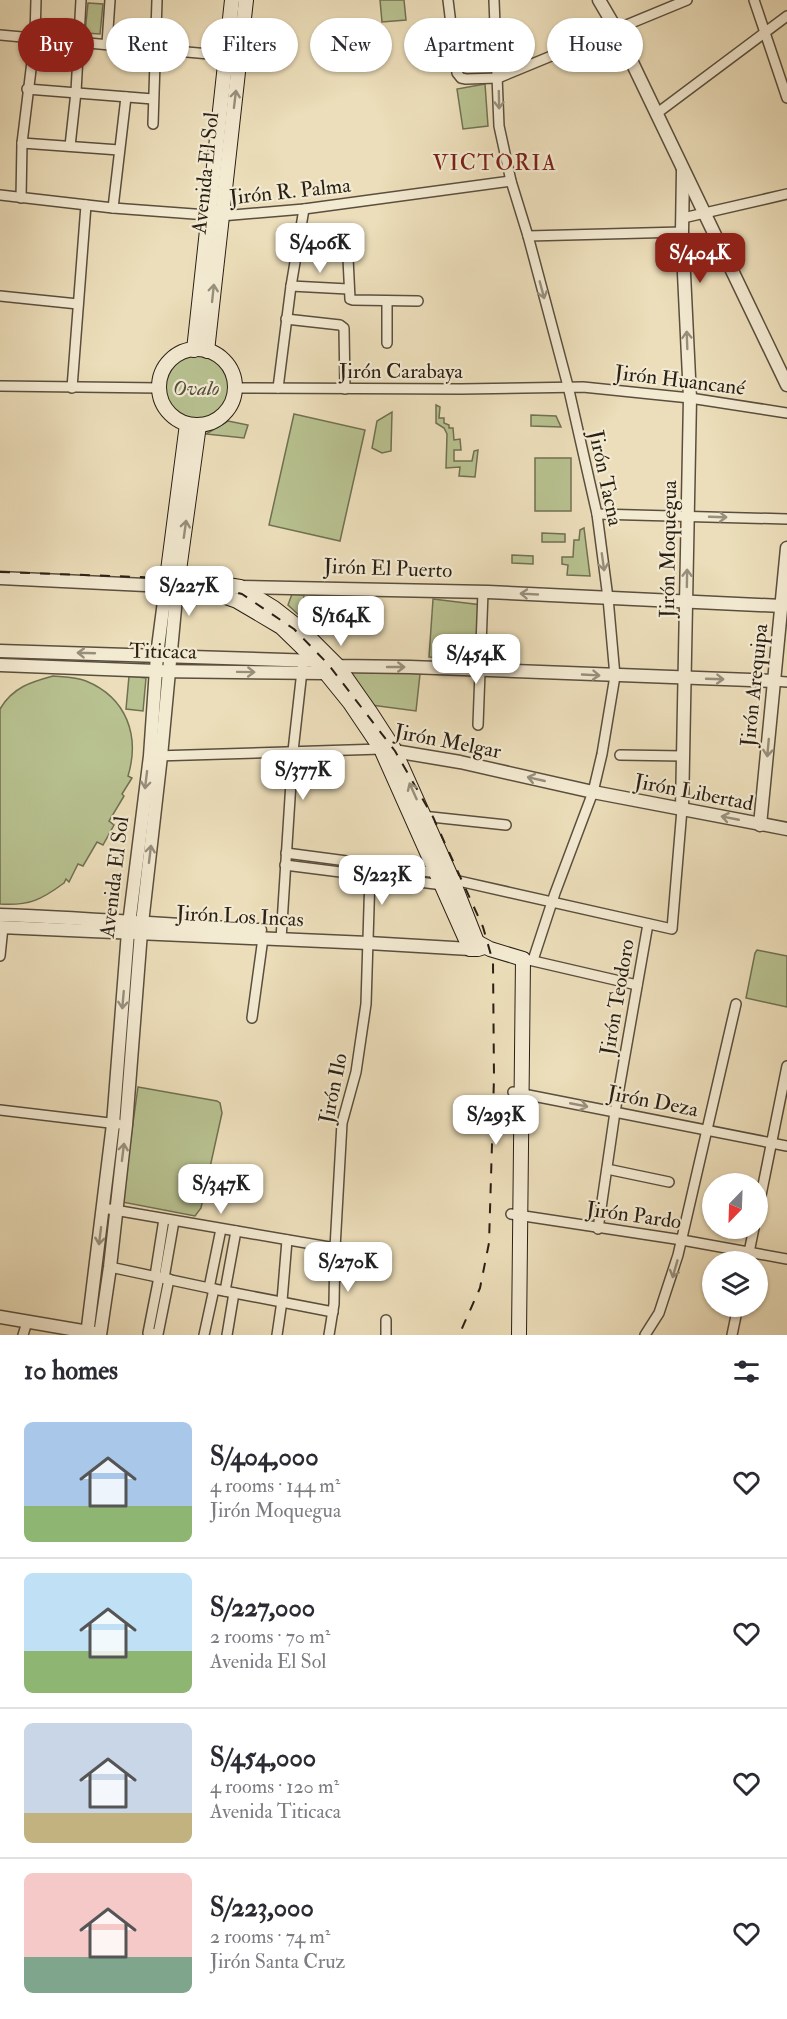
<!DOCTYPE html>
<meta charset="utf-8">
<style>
body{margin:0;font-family:"IM FELL Double Pica",serif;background:#f7f7f7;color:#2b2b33;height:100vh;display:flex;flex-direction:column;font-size:22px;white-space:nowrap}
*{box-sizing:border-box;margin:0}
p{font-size:20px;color:#7c7c81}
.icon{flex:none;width:33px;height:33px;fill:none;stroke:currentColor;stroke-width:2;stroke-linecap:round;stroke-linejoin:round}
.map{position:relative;height:1335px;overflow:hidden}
.sheet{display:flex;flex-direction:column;background:#fff;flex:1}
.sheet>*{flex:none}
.hud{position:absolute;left:18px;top:18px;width:752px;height:54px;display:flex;gap:12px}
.needle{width:39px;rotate:203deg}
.tools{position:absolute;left:702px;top:1173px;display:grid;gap:12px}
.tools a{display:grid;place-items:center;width:66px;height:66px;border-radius:50%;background:#fff;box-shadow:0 2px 4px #0004;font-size:30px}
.price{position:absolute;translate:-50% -51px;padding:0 14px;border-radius:12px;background:#fff;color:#222;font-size:20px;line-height:39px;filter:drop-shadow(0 2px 3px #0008)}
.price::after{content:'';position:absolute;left:50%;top:36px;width:18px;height:14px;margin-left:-9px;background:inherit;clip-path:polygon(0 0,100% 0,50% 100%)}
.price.active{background:#8f2418;color:#fff}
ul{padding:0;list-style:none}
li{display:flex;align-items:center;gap:18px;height:150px;padding:0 24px}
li+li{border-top:2px solid #e1e1e2}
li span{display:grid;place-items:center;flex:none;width:168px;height:120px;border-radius:9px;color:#555}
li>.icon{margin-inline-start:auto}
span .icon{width:72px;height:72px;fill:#fffc;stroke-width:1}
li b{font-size:26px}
h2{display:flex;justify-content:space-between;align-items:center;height:72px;padding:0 24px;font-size:26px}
.chip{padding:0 21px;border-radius:27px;background:#fff;box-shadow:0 2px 4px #0004;font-size:21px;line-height:54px}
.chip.active{background:#8f2418;color:#fff}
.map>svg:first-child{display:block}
</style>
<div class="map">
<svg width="787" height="1335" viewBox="0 0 787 1335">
<rect width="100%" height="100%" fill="#ecdeba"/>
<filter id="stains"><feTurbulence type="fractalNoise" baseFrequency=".00333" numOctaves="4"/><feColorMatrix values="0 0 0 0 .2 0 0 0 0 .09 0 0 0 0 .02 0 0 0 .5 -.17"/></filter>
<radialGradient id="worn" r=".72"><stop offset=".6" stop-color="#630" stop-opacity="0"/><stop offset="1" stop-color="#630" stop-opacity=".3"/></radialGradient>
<g fill="#b8c190" stroke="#707052" stroke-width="1.5">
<polygon points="380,0 404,0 406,20 382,22"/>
<polygon points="88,3 103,4 100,34 85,33"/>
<polygon points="485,84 488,126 463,129 457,89"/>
<circle cx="196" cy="387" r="34"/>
<polygon points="436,405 440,407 439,418 444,418 444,423 449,425 449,428 453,428 454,440 460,439 461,450 454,450 454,461 472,461 474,451 478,450 475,477 459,476 460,467 446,468 447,434 444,428 436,423"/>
<polygon points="392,412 391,451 382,453 372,448 377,421"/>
<polygon points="294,414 365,430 340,541 269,525"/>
<polygon points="531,415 556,416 561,427 531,426"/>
<polygon points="228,421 248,425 244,438 206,434"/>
<rect x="535" y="458" width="36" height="53"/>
<polygon points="584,528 590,576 567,575 568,565 562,564 562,557 573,557 574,540 579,540 580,530"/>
<polygon points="542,533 565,534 565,542 542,542"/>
<polygon points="512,555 533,556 533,564 512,563"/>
<polygon points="292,594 304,595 302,618 288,605"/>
<polygon points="433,599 482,605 481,658 429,657"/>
<polygon points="340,668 420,674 416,711 371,705"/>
<path d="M53,676C64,677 76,677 86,681C127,698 140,736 128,776L132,778L122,794L124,796L109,821L114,825L103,845L97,842L83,866L78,864L69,882L66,879L64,883C41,900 29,906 0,904V709C13,687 31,682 53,676Z"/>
<polygon points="129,676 146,678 143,711 126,709"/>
<polygon points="757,950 787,956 787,1007 746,998 755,953"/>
<polygon points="138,1087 217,1101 220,1103 222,1113 201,1208 195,1216 122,1202"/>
</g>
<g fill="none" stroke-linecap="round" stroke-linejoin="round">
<g stroke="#5a4f3e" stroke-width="12">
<g id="minor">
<polyline points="448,0 457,73 461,78 466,79 498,78 687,0"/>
<polyline points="494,0 499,126 511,181 528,236 568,386 597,514 608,598 615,676 602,754 593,792 555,893 533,960"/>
<polyline points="754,0 787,98"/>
<polyline points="0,35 231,56"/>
<polyline points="107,44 110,0"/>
<polyline points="27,89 153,99"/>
<polyline points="656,114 787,16"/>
<polyline points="153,124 157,0"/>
<polyline points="22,143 119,150"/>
<polyline points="70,146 76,92 81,0"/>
<polyline points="0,195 113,208 221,216 304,209 511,181"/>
<polyline points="21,198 22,143 35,37 36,0"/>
<polyline points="113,208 126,97"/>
<polyline points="683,218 787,194"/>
<polyline points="528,236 682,232"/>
<polyline points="348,258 350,299 353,300 418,301"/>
<polyline points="291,286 348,289"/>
<polyline points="0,296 78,304"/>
<polyline points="387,302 387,343"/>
<polyline points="286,319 340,325 344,328 345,389"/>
<polyline points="0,386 159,388"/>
<polyline points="72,388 86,205"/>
<polyline points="235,388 461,389 583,387 690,398 787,413"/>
<polyline points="278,388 291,286 304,209"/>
<polyline points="597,514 787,519"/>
<polyline points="774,681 787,682"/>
<polyline points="478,725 483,592"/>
<polyline points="620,755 683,756"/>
<polyline points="156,756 381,749"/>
<polyline points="422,816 506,825"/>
<polyline points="286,853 438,873"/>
<polyline points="285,865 443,885"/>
<polyline points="450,879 672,929 682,809"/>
<polyline points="281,939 293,751 303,662"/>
<polyline points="0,956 3,927"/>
<polyline points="529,960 637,985"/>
<polyline points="252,1018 263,938"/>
<polyline points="513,1092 787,1146"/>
<polyline points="0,1110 118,1124"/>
<polyline points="607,1169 669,1182"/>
<polyline points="103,1208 335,1248"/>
<polyline points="758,1210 787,1066"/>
<polyline points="511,1214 682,1240 787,1259"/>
<polyline points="598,1229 615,1112 648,924"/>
<polyline points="747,1262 754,1228"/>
<polyline points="110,1267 209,1288"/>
<polyline points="155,1276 164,1219"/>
<polyline points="159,1277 148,1333 158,1334 169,1279"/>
<polyline points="164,1278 174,1221"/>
<polyline points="214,1289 333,1312"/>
<polyline points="225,1291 236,1231"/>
<polyline points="23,1335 27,1322"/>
<polyline points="204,1335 214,1289 209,1288 221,1229"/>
<polyline points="227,1335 234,1293"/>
<polyline points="277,1335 282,1301 287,1240"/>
<polyline points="329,1335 334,1304 335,1248 342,1123 356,1072 366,1004 370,875"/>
<polyline points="386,1335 386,1320"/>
<polyline points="645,1335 659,1313 678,1255 736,1004"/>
<polyline points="732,1335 738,1306"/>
</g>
</g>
<g stroke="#5a4f3e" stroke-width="15">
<g id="tertiary">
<polyline points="599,0 616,29 787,385"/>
<polyline points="0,578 166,586 157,655 150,756 128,932 113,1124 87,1335"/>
<polyline points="240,587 488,592 782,606"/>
<polyline points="0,651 316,661 338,666 410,667 774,681"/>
<polyline points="0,665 156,671 325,673 331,670"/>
<polyline points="388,750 460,762 593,792 787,829"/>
<polyline points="682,809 690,398 682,232 683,170"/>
<polyline points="760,825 787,548"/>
<path d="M0,915C87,918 173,925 260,930"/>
<polyline points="0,927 368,943 470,949"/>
<polyline points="0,1317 94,1333"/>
<polyline points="100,1335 110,1267 126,1125 141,932 161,756 177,587"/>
</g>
</g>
<g stroke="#291f15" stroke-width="16">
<g id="secondary">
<circle cx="197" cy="387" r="38"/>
<polyline points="194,350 232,0"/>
<polyline points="207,351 246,0"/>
<polyline points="187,424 166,586 211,592 237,601 281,627 316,661 350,703 381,749 470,949 478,949 484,947"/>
<polyline points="167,575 240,587 274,608 301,629 338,666 371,713 393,747 453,881 477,942 477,948"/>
<polyline points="177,585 199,425"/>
<polyline points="477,942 490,949 523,959 519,1335"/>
</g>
</g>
<use href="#minor" stroke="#f3ead2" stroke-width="9"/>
<use href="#tertiary" stroke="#f3ead2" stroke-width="12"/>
<use href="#secondary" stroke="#f3ead2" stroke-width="14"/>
<polyline stroke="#291f15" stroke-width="2" stroke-dasharray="10 10" stroke-linecap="butt" points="0,572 167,578 206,584 242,594 294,629 328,664 395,751 433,817 483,927 493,962 494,1078 489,1243 480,1288 459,1335"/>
</g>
<defs><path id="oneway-shaft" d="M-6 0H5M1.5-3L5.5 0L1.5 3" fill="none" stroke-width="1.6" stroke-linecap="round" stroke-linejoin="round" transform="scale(1.5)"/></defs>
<g stroke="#988f7d">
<use href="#oneway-shaft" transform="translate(235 99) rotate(-83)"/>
<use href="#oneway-shaft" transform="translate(499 100) rotate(89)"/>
<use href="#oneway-shaft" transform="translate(542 290) rotate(75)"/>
<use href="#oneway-shaft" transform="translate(213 293) rotate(-84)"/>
<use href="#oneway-shaft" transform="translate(687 340) rotate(-92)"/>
<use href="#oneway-shaft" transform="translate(718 517) rotate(2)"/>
<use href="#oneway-shaft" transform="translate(185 529) rotate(-82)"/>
<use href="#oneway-shaft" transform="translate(603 562) rotate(82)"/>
<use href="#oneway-shaft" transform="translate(687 578) rotate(-89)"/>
<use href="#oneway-shaft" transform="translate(529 594) rotate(-177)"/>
<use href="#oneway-shaft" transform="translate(86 653) rotate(-178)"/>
<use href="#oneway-shaft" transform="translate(396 667)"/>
<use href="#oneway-shaft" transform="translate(246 672) rotate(1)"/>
<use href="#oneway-shaft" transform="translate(591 675) rotate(3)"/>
<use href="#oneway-shaft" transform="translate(715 679) rotate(2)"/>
<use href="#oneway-shaft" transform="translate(768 748) rotate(95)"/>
<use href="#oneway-shaft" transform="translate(536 779) rotate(-167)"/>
<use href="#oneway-shaft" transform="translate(146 780) rotate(97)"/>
<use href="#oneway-shaft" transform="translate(413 791) rotate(-114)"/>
<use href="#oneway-shaft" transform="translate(730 818) rotate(-169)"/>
<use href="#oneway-shaft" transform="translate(150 854) rotate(-83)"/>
<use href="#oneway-shaft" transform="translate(123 1000) rotate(95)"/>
<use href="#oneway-shaft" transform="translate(579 1105) rotate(11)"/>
<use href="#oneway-shaft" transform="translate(123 1152) rotate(-83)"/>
<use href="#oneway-shaft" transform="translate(100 1236) rotate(97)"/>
<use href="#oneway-shaft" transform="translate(675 1269) rotate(106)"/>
</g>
<g text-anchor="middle" stroke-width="4.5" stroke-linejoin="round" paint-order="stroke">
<g font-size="21" fill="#291f15" stroke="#f3ead2">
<text transform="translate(205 173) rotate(-84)" y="7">Avenida El Sol</text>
<text transform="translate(290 191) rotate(-6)" y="7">Jirón R. Palma</text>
<text x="401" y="378">Jirón Carabaya</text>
<text transform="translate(680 380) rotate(7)" y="7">Jirón Huancané</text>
<text transform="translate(606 478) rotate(78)" y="7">Jirón Tacna</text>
<text transform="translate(668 549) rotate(-89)" y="7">Jirón Moquegua</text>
<text transform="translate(388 568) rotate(2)" y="7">Jirón El Puerto</text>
<text transform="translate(163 651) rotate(1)" y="7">Titicaca</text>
<text transform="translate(754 685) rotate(-84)" y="7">Jirón Arequipa</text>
<text transform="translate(448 741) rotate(11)" y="7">Jirón Melgar</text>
<text transform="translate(694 792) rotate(11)" y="7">Jirón Libertad</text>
<text transform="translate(114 877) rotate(-83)" y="7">Avenida El Sol</text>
<text transform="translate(240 916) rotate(3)" y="7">Jirón Los Incas</text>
<text transform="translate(617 997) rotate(-80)" y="7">Jirón Teodoro</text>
<text transform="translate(333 1088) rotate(-78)" y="7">Jirón Ilo</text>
<text transform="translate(653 1101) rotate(11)" y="7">Jirón Deza</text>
<text transform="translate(634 1215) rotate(8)" y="7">Jirón Pardo</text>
</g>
<g font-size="21" font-style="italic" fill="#54503a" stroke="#f3ead2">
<text x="196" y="395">Ovalo</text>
</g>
<g font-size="22" letter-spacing="1.5" fill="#7a1f14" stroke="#f3ead2">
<text x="495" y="170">VICTORIA</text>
</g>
</g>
<rect width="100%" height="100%" filter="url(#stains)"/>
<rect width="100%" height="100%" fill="url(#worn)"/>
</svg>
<div class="tools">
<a><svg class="needle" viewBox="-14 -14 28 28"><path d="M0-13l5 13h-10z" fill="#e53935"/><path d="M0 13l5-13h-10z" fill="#7c7c81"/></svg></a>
<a><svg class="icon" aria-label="layers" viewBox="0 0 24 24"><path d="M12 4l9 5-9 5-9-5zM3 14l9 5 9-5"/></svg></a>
</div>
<b class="price" style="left:320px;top:274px">S/406K</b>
<b class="price active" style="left:700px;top:284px">S/404K</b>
<b class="price" style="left:189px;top:617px">S/227K</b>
<b class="price" style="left:341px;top:647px">S/164K</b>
<b class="price" style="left:476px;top:685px">S/454K</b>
<b class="price" style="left:303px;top:801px">S/377K</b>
<b class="price" style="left:382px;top:906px">S/223K</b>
<b class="price" style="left:496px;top:1146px">S/293K</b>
<b class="price" style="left:221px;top:1215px">S/347K</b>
<b class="price" style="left:348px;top:1293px">S/270K</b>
<div class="hud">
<a class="chip active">Buy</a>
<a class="chip">Rent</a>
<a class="chip">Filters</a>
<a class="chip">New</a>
<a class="chip">Apartment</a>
<a class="chip">House</a>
</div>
</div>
<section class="sheet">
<h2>10 homes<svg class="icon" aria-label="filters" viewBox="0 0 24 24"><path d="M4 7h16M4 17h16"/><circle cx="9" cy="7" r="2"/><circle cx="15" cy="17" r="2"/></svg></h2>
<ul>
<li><span style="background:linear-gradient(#a9c7e8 70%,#8fb573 0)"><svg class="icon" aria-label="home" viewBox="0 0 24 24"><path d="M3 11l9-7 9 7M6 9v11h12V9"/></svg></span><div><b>S/404,000</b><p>4 rooms · 144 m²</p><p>Jirón Moquegua</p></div><svg class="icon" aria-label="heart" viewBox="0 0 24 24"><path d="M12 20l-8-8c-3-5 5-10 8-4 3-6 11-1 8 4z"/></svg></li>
<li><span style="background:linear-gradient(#bfe0f5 65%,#8fb573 0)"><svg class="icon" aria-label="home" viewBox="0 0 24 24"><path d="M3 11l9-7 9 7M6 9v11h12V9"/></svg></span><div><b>S/227,000</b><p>2 rooms · 70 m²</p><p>Avenida El Sol</p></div><svg class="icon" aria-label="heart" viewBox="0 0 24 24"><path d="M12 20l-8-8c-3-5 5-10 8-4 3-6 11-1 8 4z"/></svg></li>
<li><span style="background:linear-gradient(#c9d6e8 75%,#c2b280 0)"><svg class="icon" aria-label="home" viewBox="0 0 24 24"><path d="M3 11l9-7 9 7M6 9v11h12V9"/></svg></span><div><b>S/454,000</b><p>4 rooms · 120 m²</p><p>Avenida Titicaca</p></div><svg class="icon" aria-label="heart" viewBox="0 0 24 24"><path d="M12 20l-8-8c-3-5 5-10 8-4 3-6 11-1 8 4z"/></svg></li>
<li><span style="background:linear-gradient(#f6c9c9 70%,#7fa58c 0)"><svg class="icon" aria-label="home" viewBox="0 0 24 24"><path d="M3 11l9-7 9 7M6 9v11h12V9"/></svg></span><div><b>S/223,000</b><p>2 rooms · 74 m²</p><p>Jirón Santa Cruz</p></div><svg class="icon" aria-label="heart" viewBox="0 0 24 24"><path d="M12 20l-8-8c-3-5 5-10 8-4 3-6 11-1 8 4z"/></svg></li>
</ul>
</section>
